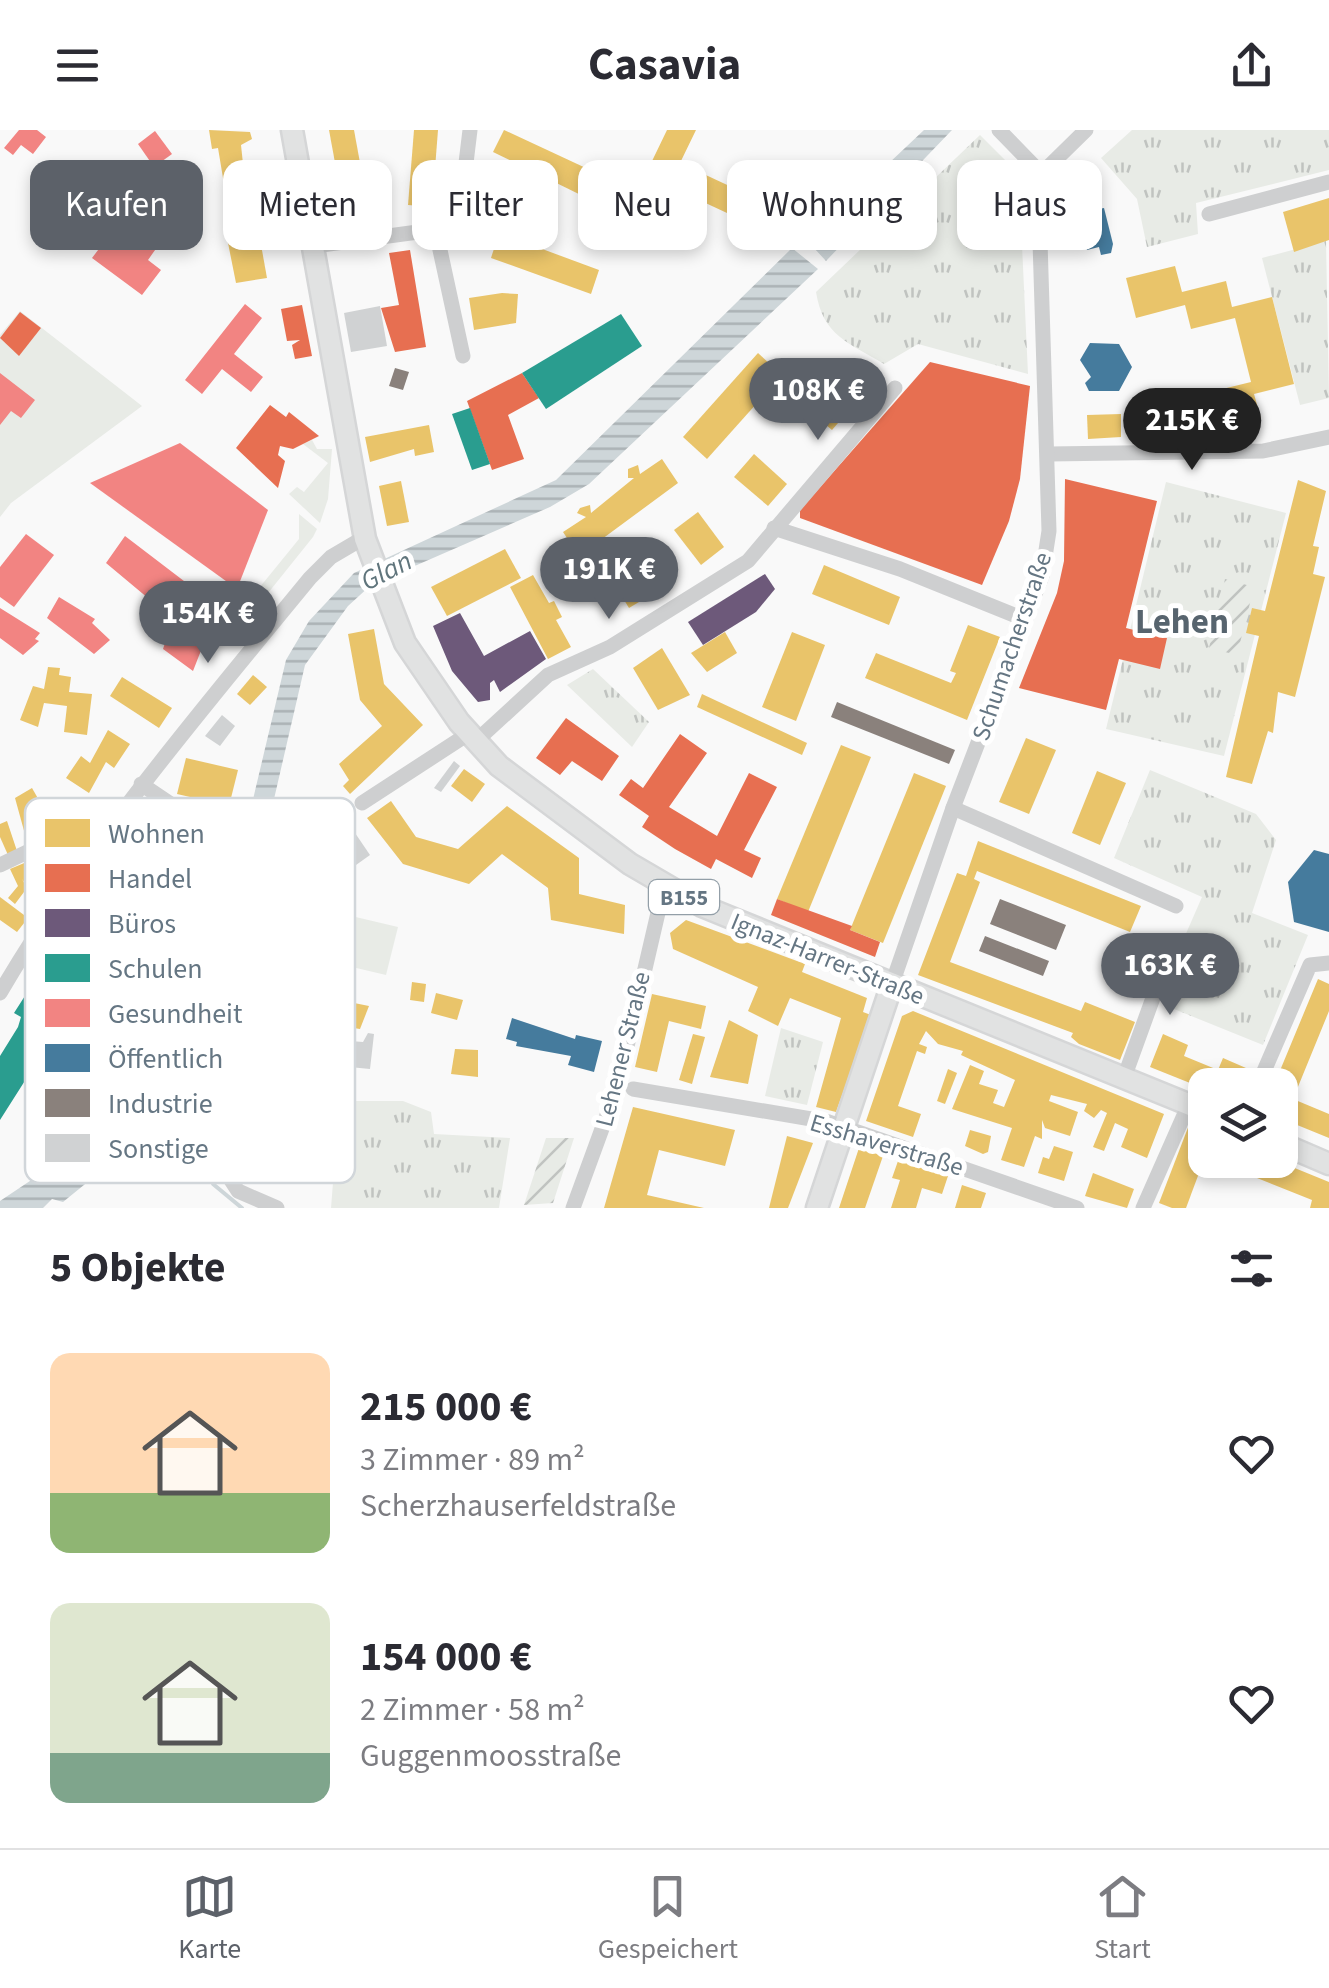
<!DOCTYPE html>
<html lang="de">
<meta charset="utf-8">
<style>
body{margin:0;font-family:"Source Sans 3",sans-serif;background:#f2f2f3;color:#2b2b33;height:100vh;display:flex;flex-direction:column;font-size:38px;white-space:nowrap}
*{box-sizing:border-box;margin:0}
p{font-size:32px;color:#7c7c81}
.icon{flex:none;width:55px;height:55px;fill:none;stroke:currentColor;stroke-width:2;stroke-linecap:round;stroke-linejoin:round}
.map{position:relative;height:1078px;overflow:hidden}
.details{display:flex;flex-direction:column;background:#fff;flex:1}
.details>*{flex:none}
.top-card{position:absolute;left:30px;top:30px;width:1270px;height:90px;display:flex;gap:20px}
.controls{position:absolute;left:1188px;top:938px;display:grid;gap:20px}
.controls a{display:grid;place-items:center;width:110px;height:110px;border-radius:20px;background:#fff;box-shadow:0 5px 15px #0003;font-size:50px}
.price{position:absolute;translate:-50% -85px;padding:0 22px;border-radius:35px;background:#5c6169;color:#fff;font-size:32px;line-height:65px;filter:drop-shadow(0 2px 5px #0008)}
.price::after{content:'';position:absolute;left:50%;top:60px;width:30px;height:22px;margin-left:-15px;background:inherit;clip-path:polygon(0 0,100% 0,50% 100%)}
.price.current{background:#222;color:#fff}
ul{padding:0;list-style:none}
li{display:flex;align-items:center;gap:30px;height:250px;padding:0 50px}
li span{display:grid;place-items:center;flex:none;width:280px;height:200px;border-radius:20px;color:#555}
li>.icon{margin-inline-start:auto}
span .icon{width:120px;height:120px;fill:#fffc;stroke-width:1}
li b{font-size:42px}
h2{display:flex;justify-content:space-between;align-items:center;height:120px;padding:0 50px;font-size:42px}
.pill{padding:0 35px;border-radius:20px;background:#fff;box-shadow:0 5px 15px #0003;font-size:35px;line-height:90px}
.pill.current{background:#5c6169;color:#fff}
header{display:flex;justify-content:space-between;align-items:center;height:130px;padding:0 50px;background:#fff;font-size:45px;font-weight:700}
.tabs{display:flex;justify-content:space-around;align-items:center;height:140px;border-top:2px solid #e1e1e2;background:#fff;font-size:28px;color:#7c7c81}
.tabs a{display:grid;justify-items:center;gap:5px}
.tabs .current{color:#5c6169}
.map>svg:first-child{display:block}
</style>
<header><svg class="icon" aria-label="menu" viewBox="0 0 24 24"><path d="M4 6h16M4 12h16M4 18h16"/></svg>Casavia<svg class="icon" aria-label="share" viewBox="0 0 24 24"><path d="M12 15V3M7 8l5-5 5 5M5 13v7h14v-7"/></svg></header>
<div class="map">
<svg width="1329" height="1078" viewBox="0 0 1329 1078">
<defs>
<pattern id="park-tufts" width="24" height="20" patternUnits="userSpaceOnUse" patternTransform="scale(2.5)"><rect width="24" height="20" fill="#e8ebe6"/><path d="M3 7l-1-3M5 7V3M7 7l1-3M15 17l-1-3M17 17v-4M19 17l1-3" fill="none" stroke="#c0c3c0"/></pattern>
<pattern id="garden-furrows" width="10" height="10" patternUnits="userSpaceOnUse" patternTransform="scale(2.5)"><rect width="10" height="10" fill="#e8ebe6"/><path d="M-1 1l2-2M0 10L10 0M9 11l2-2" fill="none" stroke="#c0c3c0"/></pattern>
<pattern id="water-rules" width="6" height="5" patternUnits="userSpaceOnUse" patternTransform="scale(2.5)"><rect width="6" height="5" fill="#ced6d9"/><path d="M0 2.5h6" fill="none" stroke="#abb2b5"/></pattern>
</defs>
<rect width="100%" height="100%" fill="#f9f9f9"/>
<g fill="#e8ebe6">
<polygon points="20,181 142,276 11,373 0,387 0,205"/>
<polygon points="312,310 317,319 332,319 328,369 320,393 289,364 297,357 304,362 328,333 303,314"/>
<polygon points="299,384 317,399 313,407 228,513 225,500 299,409"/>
<polygon points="326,780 398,797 386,845 314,828"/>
</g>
<g fill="url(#park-tufts)">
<polygon points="1132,0 1329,0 1329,40 1196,73 1198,104 1147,117 1137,69 1101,28"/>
<path d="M980,5L1009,34L1020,72L1028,244L918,214L884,234C848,212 823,206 816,162Z"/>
<polygon points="1326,111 1329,268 1300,275 1262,128"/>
<polygon points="1166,352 1286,383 1224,626 1106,599"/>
<polygon points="593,539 649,592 632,617 567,555"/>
<polygon points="1150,640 1256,684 1276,710 1252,783 1308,805 1263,915 1164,875 1174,851 1167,847 1202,767 1114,728"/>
<polygon points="781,898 823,912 807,975 765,966"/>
<polygon points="347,971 403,971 431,982 434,1004 510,1008 499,1078 331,1078 338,989"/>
</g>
<g fill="url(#garden-furrows)">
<polygon points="1225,449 1254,457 1237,525 1209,518"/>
<polygon points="546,1008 574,1008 553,1073 524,1075"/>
</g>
<g fill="url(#water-rules)">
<polygon points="924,0 952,0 826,131 801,104 811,94 833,86"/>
<polygon points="792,118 818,139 589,354 550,377 371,455 348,476 305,535 271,682 264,692 258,751 240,798 208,928 162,994 118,1039 95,1046 63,1072 52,1069 43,1078 0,1078 0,1071 133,982 170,947 188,921 205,872 286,530 309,491 354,443 556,350"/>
</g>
<g fill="#e9c46a">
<polygon points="209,0 250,2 252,9 241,15 246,62 226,66 218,18 212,19"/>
<polygon points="329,0 354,0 369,82 345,87"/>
<polygon points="414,0 438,0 432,77 408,75"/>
<polygon points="504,0 603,46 591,70 493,22"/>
<polygon points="667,0 696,0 680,33 738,60 727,83 669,56 650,96 626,85"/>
<polygon points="481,55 521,58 524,88 479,90"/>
<polygon points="1329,68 1329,110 1294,122 1283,82"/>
<polygon points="256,87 267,148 236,153 224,93"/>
<polygon points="499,103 599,140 591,164 491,128"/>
<polygon points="1175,136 1182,162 1226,151 1232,177 1272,167 1294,254 1254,264 1261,289 1214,300 1212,290 1204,285 1202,264 1251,252 1235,188 1191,199 1185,175 1136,188 1126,148"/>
<polygon points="502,163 518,164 516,193 474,200 469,168"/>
<polygon points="758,223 782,245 707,329 683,307"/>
<polygon points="817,237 829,247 831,244 857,271 832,300 792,266"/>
<polygon points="1121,284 1121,307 1088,309 1087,285"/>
<polygon points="429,295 434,322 415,326 414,319 370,332 365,307"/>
<polygon points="754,324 787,354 768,376 734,347"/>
<polygon points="662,329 678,353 579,426 563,402 586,387 577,383 580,378 590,375 591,383 634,348 628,348 628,339 638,335 640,344"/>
<polygon points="1298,350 1326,361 1313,416 1319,417 1313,444 1325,447 1295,567 1278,562 1273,603 1268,601 1252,654 1226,647 1259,506 1246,503 1252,478 1265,481"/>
<polygon points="401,351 409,392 387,396 379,356"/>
<polygon points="698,382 724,417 701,435 674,400"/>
<polygon points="505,419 521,448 447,486 431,457"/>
<polygon points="630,424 654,463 629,478 605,439"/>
<polygon points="824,435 900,467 889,495 812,464"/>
<polygon points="533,445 549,473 554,471 562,487 556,490 571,517 548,529 510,457"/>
<polygon points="968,495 1000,507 967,590 865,548 876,523 951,553 956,543 950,541"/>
<polygon points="374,499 384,554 423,595 350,664 343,656 349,650 339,634 382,596 360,570 348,504"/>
<polygon points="725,502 737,523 707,542 691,523"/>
<polygon points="792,502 825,515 796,591 762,577"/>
<polygon points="662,518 690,565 658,580 633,538"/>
<polygon points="48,537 60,538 59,545 71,547 69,562 92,564 87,605 64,602 67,576 44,573 38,597 20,590 33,556 44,559"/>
<polygon points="253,545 267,557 250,575 237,564"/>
<polygon points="122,547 172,578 159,598 110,566"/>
<polygon points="702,564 807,613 802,625 697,577"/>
<polygon points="108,600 130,614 114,638 106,632 89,663 66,648 81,626 90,633"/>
<polygon points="1026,608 1056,620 1029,684 999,672"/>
<polygon points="841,615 871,627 808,782 777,769"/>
<polygon points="186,628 238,640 229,676 177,664"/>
<polygon points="464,639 485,654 472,672 451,656"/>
<polygon points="1097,641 1126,653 1100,715 1072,703"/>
<polygon points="914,643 946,656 883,813 850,800"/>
<polygon points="32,658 52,693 26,708 15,668"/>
<polygon points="391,671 416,707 458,719 507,676 579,728 579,764 625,775 624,804 551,790 548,758 502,724 469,754 403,734 367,688"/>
<polygon points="7,691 17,721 8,725 0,707 0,694"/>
<polygon points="978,711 1141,776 1130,802 977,741 974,749 980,752 950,832 1081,881 1085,872 1135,892 1120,930 1079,914 1071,907 1073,903 918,845 957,743 966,746"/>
<polygon points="29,731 32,739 45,732 60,742 53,752 43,745 37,749 42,760 33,765 22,749 27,758 15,774 8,768 18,756 10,739"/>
<polygon points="0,767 28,788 17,802 0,790"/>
<polygon points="686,790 805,834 802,842 867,868 863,882 871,885 836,982 816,977 841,888 790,868 778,896 748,881 758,857 673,819 670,803"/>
<polygon points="1318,849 1329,854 1329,881 1293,969 1329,984 1329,1008 1280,988 1280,955 1274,955"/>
<polygon points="412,852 426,854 424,872 410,870"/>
<polygon points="300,862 369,876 360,899 287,888"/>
<polygon points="436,863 463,870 457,890 431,883"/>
<polygon points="652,864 706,876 701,899 669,891 657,942 635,937"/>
<polygon points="913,881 1164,984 1147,1028 1121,1017 1128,999 1115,993 1104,1021 1093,1017 1107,983 1101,980 1094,988 1084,981 1087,974 1051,965 1049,971 1078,982 1070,1006 1045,998 1042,990 1042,1009 1035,1006 1024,1037 1001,1030 1012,998 952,979 970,935 984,941 979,954 998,960 993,973 1004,977 1015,950 961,925 963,921 938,914 926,901 919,914 927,917 925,924 917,921 898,976 921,984 913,1007 866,991 902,886"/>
<polygon points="729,890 758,905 748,954 710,947"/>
<polygon points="693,904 705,907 692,954 679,950"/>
<polygon points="1163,904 1188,915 1184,926 1218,940 1223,928 1246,938 1239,955 1205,955 1205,959 1150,937"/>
<polygon points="455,919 478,920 478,947 451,944"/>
<polygon points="948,939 957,943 945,974 937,971"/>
<polygon points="633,977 735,1000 725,1036 659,1020 647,1065 704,1078 604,1078"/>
<polygon points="1189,995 1205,1002 1205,1027 1186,1078 1172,1078 1159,1073"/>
<polygon points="970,1000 991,1006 988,1022 983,1024 965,1016"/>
<polygon points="787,1006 813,1013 788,1078 769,1078"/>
<polygon points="1054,1016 1073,1022 1064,1051 1038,1043 1043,1027 1049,1029"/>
<polygon points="859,1018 883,1026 865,1078 839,1078"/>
<polygon points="1212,1030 1275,1030 1329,1052 1329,1078 1310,1078 1312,1070"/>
<polygon points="898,1031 949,1043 942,1064 922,1058 916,1078 891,1078 900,1050 892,1048"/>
<polygon points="1093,1043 1134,1059 1127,1078 1085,1066"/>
<polygon points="962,1055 986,1063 981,1078 955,1078"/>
</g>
<g fill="#e76f51">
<polygon points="410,120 426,217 395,222 381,178 399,175 389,123"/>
<polygon points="302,175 312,226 295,229 292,215 300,210 287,211 281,179"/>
<polygon points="20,182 41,198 19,226 0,208"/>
<polygon points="930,232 1030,256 1020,349 1009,391 982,455 800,388 800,380"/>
<polygon points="522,243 539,268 508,285 524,329 492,340 467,271"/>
<polygon points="270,275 286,287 289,282 319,306 293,319 280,316 278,325 285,331 278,358 236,318"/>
<polygon points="1065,349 1157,371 1126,498 1167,508 1160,539 1119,529 1106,580 1019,558 1057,463 1064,431"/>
<polygon points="566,588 619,626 602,651 572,631 560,645 536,628"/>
<polygon points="680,604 707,623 669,677 717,706 749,643 777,657 744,720 761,728 752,748 716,729 711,739 675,719 642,697 649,686 619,665 631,649 643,658"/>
<polygon points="777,769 852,796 850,800 880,812 875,827 771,785"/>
</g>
<g fill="#6d597a">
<polygon points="765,444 775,459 756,482 703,515 688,492"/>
<polygon points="460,483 484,526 530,501 546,529 500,562 494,550 490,553 490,570 478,572 452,541 433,496"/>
</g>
<g fill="#2a9d8f">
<polygon points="621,184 642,216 546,279 522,243"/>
<polygon points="470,278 490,334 472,340 452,284"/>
<polygon points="126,722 149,736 146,740 154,746 211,769 205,791 170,781 132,761 69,860 120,885 125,880 132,886 143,874 165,893 154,905 157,909 144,924 111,895 117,888 113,883 86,877 66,864 39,911 47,916 0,990 0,926 18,897 21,887 14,883 37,847 45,852 64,823 52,816 63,799 75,806 102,764 90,757 102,738 112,744"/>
</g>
<g fill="#f28482">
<polygon points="19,0 37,0 46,7 33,24 21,15 13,25 4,18"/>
<polygon points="155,1 172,24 154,37 138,14"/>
<polygon points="138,97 160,113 148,130 161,140 142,165 92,128 111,103 126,113"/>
<polygon points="245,174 262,188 234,224 263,247 251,262 222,239 202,264 185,250"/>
<polygon points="0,243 35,270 21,288 11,281 0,295"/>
<polygon points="180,313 268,380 237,459 90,353"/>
<polygon points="26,404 54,425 14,477 0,467 0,437"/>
<polygon points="125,406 218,477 193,541 163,519 173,489 106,433"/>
<polygon points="59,467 95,489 92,493 110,510 94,524 47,488"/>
<polygon points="0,478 40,503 35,509 39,511 23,525 0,508"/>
</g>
<g fill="#457b9d">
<polygon points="1104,78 1113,114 1111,123 1101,125 1099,117 1087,120 1078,83"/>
<polygon points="1090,213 1119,214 1132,237 1119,261 1089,261 1085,253 1091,247 1080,230"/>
<polygon points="1314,720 1329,724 1329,802 1294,792 1288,752"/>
<polygon points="512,888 575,909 576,905 602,911 594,942 568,935 571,926 516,916 517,912 506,909"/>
</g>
<g fill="#8a817c">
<polygon points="395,238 409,242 403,260 389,256"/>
<polygon points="837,572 955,620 949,634 831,587"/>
<polygon points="1000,769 1066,795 1056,820 990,794"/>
<polygon points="985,806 1049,831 1043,846 979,821"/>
</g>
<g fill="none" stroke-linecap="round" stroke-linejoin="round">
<polyline stroke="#ced6d9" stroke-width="4" points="242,1078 213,1054 212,1027 261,803 289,748 288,726 268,682"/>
</g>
<g fill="#d0d2d3">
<polygon points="380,176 387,216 351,222 344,183"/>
<polygon points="222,585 235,596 220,616 205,606"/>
<polygon points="454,631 460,636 441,662 434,658"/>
<polygon points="353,700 370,725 356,735 339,710"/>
<polygon points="368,903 374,904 370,939 339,936 350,911 363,912"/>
</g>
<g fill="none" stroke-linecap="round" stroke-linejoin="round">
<g stroke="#d5d6d7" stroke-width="25">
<g id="major">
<polyline points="292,0 365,409 405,513 459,592 499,636 630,734 702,776 1205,981"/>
<polyline points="1280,1013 1329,1034"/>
<polyline points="817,1078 892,854"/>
</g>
</g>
<g stroke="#cecfd0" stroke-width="15">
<polyline points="1038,47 1086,0"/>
<polyline points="1209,84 1329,52"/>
<polyline points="435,97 463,226"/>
<polyline points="314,116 418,102 452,92 461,74 470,0"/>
<polyline points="1049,324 1263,321 1329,307"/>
<polyline points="774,398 900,439 1024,489"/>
<polyline points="475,612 548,545 610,517 748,431 895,258"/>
<polyline points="362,673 468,604"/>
<polyline points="953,678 1176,776"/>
<polyline points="0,735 73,700 93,716"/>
<polyline points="892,854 953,678 1042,446 1049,401 1038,47 1033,35 999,0"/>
<path d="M0,863C88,713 200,582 310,448L331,427L365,407"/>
<polyline points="89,866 193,862 231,698 223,690 178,679 141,654"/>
<polyline points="1124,948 1158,854"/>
<polyline points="1258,955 1310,835 1329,833"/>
<polyline points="633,959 829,992 1077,1078"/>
<polyline points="277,1078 238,1061 225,1041 236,972 289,823"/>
<polyline points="573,1078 618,955 664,757"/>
<polyline points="1143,1078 1189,974"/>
</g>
<use href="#major" stroke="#e1e2e2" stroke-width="20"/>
</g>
<g text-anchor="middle" stroke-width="10" stroke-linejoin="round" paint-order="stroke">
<rect fill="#fff" stroke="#939fa8" stroke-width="2.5" x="649" y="750" width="70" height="34" rx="8"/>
<g font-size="22" font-weight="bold" fill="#657683">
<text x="684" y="775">B155</text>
</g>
<g font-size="25" fill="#657683" stroke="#fff">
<text transform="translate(1011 516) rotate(-71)" y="9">Schumacherstraße</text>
<text transform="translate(828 828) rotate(22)" y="9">Ignaz-Harrer-Straße</text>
<text transform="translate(622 919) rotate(-76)" y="9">Lehener Straße</text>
<text transform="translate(887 1014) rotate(17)" y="9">Esshaverstraße</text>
</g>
<g font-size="28" font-style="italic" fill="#60757c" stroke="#fff">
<text transform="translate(386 440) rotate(-27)" y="10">Glan</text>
</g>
<g font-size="35" font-weight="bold" fill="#57646e" stroke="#fff">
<text x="1182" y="503">Lehen</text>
</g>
</g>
<rect x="25" y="668" width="330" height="385" rx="15" fill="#fff" stroke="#d1d6da" stroke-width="2.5"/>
<rect x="45" y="689" width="45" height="28" fill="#e9c46a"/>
<rect x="45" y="734" width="45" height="28" fill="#e76f51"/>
<rect x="45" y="779" width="45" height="28" fill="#6d597a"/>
<rect x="45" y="824" width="45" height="28" fill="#2a9d8f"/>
<rect x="45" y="869" width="45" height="28" fill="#f28482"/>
<rect x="45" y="914" width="45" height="28" fill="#457b9d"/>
<rect x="45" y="959" width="45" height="28" fill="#8a817c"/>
<rect x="45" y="1004" width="45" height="28" fill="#d0d2d3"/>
<g font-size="28" fill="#657683">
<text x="108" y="713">Wohnen</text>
<text x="108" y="758">Handel</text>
<text x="108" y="803">Büros</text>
<text x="108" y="848">Schulen</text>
<text x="108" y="893">Gesundheit</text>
<text x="108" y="938">Öffentlich</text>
<text x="108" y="983">Industrie</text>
<text x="108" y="1028">Sonstige</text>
</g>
</svg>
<div class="controls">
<a><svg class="icon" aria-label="layers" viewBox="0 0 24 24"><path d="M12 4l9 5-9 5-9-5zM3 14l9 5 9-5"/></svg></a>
</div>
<b class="price" style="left:818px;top:313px">108K €</b>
<b class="price current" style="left:1192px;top:343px">215K €</b>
<b class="price" style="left:609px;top:492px">191K €</b>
<b class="price" style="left:208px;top:536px">154K €</b>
<b class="price" style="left:1170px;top:888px">163K €</b>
<div class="top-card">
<a class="pill current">Kaufen</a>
<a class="pill">Mieten</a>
<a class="pill">Filter</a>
<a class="pill">Neu</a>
<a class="pill">Wohnung</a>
<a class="pill">Haus</a>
</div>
</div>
<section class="details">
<h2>5 Objekte<svg class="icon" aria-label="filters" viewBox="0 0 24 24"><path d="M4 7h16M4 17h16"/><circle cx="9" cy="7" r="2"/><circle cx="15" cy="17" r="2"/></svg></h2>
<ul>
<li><span style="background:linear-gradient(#ffd9b3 70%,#8fb573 0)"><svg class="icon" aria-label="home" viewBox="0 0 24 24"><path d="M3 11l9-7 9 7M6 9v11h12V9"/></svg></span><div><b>215 000 €</b><p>3 Zimmer · 89 m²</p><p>Scherzhauserfeldstraße</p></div><svg class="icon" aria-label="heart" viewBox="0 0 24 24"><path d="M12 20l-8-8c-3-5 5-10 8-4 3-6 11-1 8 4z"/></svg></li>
<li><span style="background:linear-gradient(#dfe7d0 75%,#7fa58c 0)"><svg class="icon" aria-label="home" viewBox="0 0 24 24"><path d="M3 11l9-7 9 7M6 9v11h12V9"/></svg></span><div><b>154 000 €</b><p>2 Zimmer · 58 m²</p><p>Guggenmoosstraße</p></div><svg class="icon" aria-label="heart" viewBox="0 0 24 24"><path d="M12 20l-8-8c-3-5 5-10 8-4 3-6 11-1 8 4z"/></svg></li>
</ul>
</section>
<nav class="tabs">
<a class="current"><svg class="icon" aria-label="map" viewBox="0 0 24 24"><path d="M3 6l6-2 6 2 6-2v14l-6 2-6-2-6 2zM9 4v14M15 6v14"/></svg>Karte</a>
<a><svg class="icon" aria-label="saved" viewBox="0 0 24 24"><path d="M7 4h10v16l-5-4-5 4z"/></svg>Gespeichert</a>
<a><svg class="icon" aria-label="home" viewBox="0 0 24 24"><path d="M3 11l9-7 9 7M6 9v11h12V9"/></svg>Start</a>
</nav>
